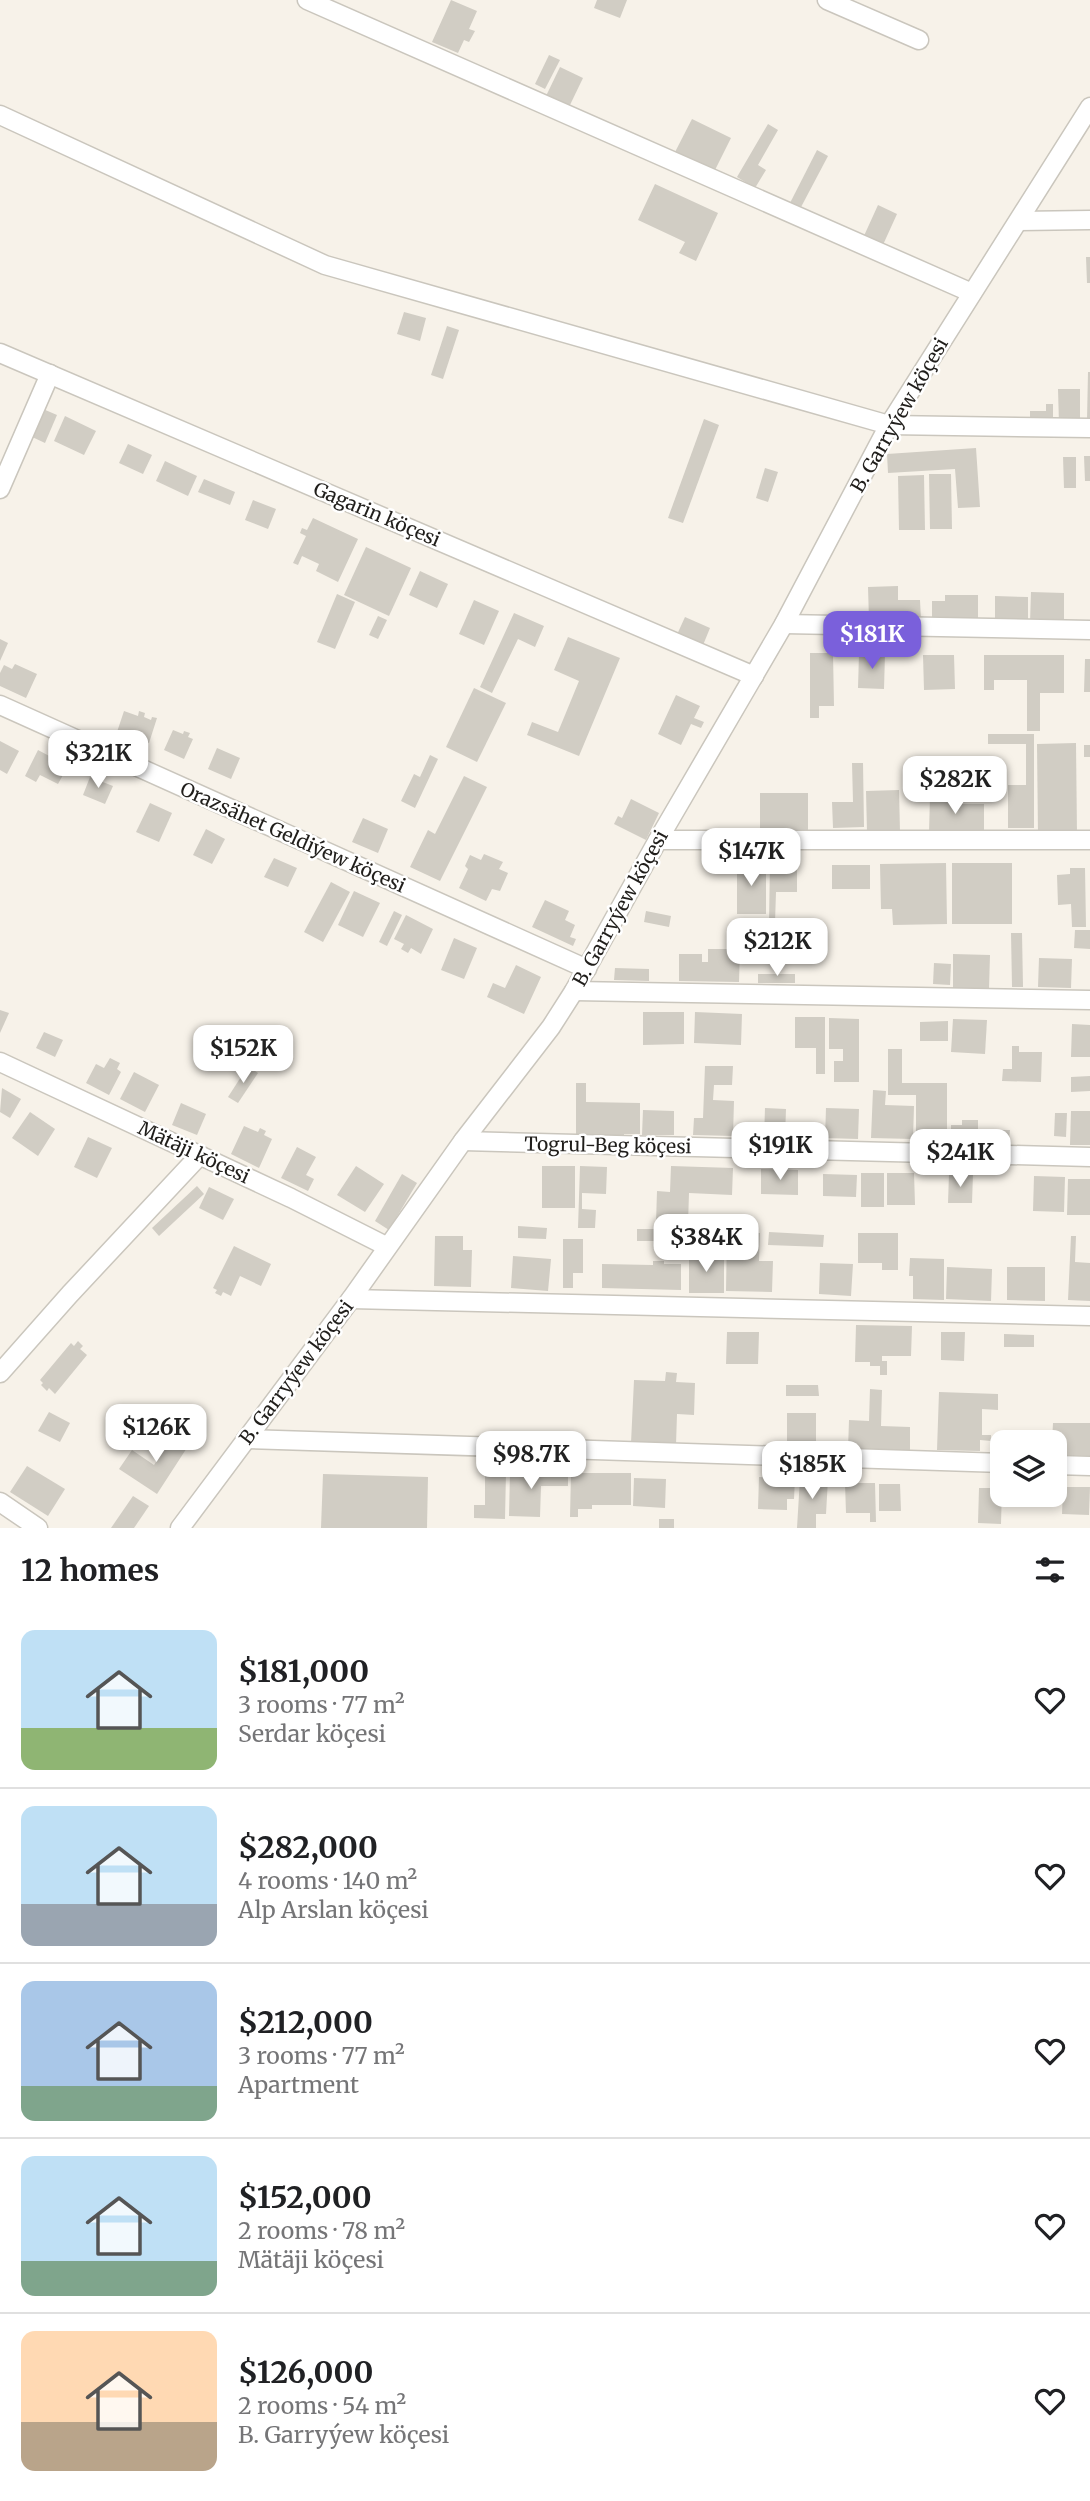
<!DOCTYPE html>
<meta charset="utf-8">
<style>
body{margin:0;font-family:Merriweather,serif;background:#f6f6f6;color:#202124;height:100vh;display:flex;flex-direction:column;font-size:26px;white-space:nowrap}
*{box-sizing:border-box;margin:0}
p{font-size:23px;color:#757577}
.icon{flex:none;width:38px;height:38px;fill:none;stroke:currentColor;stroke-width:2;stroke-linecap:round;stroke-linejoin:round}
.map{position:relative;height:1528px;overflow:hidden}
.details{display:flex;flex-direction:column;background:#fff;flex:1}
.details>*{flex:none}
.fabs{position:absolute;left:990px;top:1430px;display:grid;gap:14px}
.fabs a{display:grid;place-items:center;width:77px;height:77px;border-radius:14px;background:#fff;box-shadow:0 4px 10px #0003;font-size:35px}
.price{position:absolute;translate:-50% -60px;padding:0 16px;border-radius:14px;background:#fff;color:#222;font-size:23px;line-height:46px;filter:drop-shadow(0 2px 4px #0008)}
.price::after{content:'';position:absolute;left:50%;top:42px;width:21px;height:16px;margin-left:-10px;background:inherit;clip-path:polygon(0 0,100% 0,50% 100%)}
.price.active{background:#7a60db;color:#fff}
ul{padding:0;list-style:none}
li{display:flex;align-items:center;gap:21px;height:175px;padding:0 21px}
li+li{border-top:2px solid #e0e0e0}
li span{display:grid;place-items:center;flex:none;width:196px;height:140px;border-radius:14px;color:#555}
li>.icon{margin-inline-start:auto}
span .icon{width:84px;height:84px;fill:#fffc;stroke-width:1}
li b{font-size:30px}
h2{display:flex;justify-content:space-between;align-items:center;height:84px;padding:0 21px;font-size:30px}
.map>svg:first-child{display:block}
</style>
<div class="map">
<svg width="1090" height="1528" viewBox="0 0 1090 1528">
<rect width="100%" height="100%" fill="#f7f2e9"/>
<g fill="#d1cdc4">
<polygon points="451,0 477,11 469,29 475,31 469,42 464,40 458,53 432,42"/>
<polygon points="597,0 627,0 620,18 594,8"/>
<polygon points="549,55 560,60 545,89 535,84"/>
<polygon points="560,67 583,78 569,107 546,96"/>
<polygon points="692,119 731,138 713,174 674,154"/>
<polygon points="768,124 778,130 758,165 766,170 755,188 737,177"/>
<polygon points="817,150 828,156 800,209 790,203"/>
<polygon points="655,184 718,213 696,261 679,253 685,242 638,220"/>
<polygon points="878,205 897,214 882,247 863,238"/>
<polygon points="1086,257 1090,257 1090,283 1087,283"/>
<polygon points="404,312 426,318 420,341 397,334"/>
<polygon points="447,326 459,330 443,379 431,375"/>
<polygon points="1088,372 1090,372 1090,420 1087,420"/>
<polygon points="1058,389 1080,389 1080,423 1059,424"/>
<polygon points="1046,404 1053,404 1053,422 1030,422 1030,411 1046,411"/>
<polygon points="43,409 57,415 45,443 30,436"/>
<polygon points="65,416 96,431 84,455 54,441"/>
<polygon points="704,419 719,425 683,523 668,518"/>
<polygon points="128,444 152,455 143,474 119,463"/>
<polygon points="976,448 980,507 958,508 955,469 888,473 887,454"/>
<polygon points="1084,456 1090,456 1090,481 1085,481"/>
<polygon points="1063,457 1076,457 1076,488 1064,488"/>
<polygon points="165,461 197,476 188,496 156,481"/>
<polygon points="765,468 778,472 768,502 756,498"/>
<polygon points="929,474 951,474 952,529 930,529"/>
<polygon points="924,475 925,530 899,530 898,476"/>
<polygon points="204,479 235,492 230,505 198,492"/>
<polygon points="253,500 276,509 268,529 245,520"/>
<polygon points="313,518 358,539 338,582 316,571 319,564 302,556 298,565 293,563 306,536 300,533 302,528 307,530"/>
<polygon points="366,547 411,568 389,616 344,595"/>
<polygon points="420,571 448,584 437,608 409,595"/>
<polygon points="898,586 898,600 920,600 921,620 869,620 868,587"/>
<polygon points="1031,592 1064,593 1064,623 1030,623"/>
<polygon points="337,594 355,602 335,649 317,642"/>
<polygon points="945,595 978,595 978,619 932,619 932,601 945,601"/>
<polygon points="995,596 1028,597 1028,621 995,621"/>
<polygon points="474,600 499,611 484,645 459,634"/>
<polygon points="514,613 544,626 535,647 518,639 492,693 480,687"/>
<polygon points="378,616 387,620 378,639 369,635"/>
<polygon points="685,617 710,628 701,650 675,639"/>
<polygon points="568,637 620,658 579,756 527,735 532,722 558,732 579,681 554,670"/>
<polygon points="0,639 8,643 0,661"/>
<polygon points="810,653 833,653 834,706 819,706 819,718 810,718"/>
<polygon points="859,654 885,654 884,689 858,688"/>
<polygon points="923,655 954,655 955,689 924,690"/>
<polygon points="984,655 1064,655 1064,693 1040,693 1040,731 1027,731 1027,680 994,680 994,690 984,690"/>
<polygon points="1085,659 1090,659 1090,692 1084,692"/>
<polygon points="15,664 37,674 26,698 0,686 0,673 4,665 12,669"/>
<polygon points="474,688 506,703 477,762 446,747"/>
<polygon points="676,695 700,706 694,718 704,722 701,728 691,724 681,745 658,734"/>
<polygon points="124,711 138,716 139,711 145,713 144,717 151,720 152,717 157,718 149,743 117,732"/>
<polygon points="173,730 183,734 184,731 190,733 188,737 193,739 184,759 164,750"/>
<polygon points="988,734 1034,734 1034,828 1008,828 1008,785 1026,785 1026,744 988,744"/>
<polygon points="0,741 19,751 7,774 0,770"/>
<polygon points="1076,743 1077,834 1038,835 1037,744"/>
<rect x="1084" y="745" width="6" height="12"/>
<polygon points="217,748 240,758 231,779 208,769"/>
<polygon points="38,750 68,766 58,784 40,775 36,782 25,776"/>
<polygon points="430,755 438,759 415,808 401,801 414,774 420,777"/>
<polygon points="852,763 863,763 864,827 833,828 832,802 853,802"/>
<polygon points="464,776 487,787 440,881 410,867 428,830 435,834"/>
<polygon points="90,777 113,786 105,804 83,795"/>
<polygon points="953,788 959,788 959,804 984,804 984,834 929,833 930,796 953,797"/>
<polygon points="899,790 900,832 867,832 866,791"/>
<rect x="760" y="793" width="48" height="38"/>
<polygon points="631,799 659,813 646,840 614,824 618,816 622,818"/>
<polygon points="150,803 172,813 159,842 136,832"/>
<polygon points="363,818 388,829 378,853 352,842"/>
<polygon points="206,829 225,839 212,864 193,855"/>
<polygon points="484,854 503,862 499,869 508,873 500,891 492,889 486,901 459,888 468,869 465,866 470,855 481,860"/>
<polygon points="274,858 297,868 288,887 264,877"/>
<polygon points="770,862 797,863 797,892 776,892 775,923 769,923"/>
<rect x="737" y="863" width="29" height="51"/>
<polygon points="946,863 947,924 893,925 892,909 881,909 880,864"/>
<rect x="952" y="863" width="60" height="61"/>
<rect x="832" y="865" width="38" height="24"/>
<polygon points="1070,868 1085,868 1086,927 1072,927 1071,904 1058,905 1057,875 1070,874"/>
<polygon points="331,882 350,892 323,942 304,932"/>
<polygon points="354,891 380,903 363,937 338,925"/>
<polygon points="545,900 569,911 565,920 575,925 570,937 576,939 573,946 532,927"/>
<polygon points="394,911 402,915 387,946 379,942"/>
<polygon points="646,911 671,916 669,927 644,922"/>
<polygon points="406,915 433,929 421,954 411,948 408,953 401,949 404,944 394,939"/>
<polygon points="1075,930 1090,930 1090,949 1074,948"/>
<polygon points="1011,933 1022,933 1023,987 1012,987"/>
<polygon points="454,938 477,948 464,979 441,970"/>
<polygon points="708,949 740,949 739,982 679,981 679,954 702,954 702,962 708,962"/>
<polygon points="953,954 990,955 989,989 953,989"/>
<polygon points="1039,958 1072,959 1071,988 1038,987"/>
<polygon points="934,963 951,964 950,985 933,984"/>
<polygon points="516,965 541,977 524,1014 487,997 493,983 505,988"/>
<polygon points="615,968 649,969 649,981 614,980"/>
<rect x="758" y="974" width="37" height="9"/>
<polygon points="0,1010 9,1013 0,1033"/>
<polygon points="643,1012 684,1012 684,1044 643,1045"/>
<polygon points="695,1012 742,1014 741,1045 694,1043"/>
<polygon points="795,1017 825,1017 825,1074 816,1074 816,1048 795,1048"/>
<polygon points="829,1018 859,1019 859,1082 834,1082 834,1061 843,1061 843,1049 829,1049"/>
<polygon points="953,1019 987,1020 985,1054 951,1052"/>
<polygon points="948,1021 948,1041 920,1041 920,1022"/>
<polygon points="1072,1024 1090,1025 1090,1057 1071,1057"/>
<polygon points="44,1032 63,1040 55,1057 36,1048"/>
<polygon points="1012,1046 1019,1046 1019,1052 1042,1052 1041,1082 1002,1081 1003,1069 1012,1069"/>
<polygon points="888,1049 902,1049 902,1083 947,1083 947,1139 916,1139 916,1095 888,1095"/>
<polygon points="110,1058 120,1063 117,1069 121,1072 109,1095 86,1083 96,1064 104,1068"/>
<polygon points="248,1066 258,1073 238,1103 228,1097"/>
<polygon points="705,1066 733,1066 732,1085 714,1085 713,1100 734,1101 733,1136 693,1135 694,1118 703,1118"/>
<polygon points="134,1072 159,1085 145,1112 120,1099"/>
<polygon points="1090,1076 1090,1091 1071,1092 1071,1077"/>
<polygon points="576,1083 586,1083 586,1102 640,1103 640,1134 624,1134 624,1142 595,1142 595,1135 576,1135"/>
<polygon points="2,1088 21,1099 10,1118 0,1112"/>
<polygon points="873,1090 886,1091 885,1105 914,1106 913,1139 871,1138"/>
<polygon points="181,1103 206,1114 197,1135 172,1125"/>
<polygon points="765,1108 786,1109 785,1138 764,1138"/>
<polygon points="826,1108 859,1109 858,1139 825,1138"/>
<polygon points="643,1110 674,1111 674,1135 642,1135"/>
<polygon points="1071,1111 1090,1111 1090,1145 1070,1145"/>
<polygon points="30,1112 55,1129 38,1156 12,1138"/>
<polygon points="1055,1113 1067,1113 1066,1137 1054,1136"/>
<polygon points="962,1120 978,1120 978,1138 951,1139 951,1125 962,1125"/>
<polygon points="244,1126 258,1132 260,1128 266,1131 264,1135 272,1139 259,1168 231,1154"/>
<polygon points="989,1130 1010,1130 1009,1140 989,1139"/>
<polygon points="88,1137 112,1148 97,1178 74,1167"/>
<polygon points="297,1147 316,1157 306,1175 314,1179 308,1191 281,1178"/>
<polygon points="356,1166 384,1184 365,1212 337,1195"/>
<rect x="542" y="1166" width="33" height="42"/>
<polygon points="580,1166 607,1167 606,1194 582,1193 582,1209 596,1210 595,1228 578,1228"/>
<polygon points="671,1166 733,1168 732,1195 689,1193 688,1224 656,1223 657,1191 670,1192"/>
<polygon points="761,1169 798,1170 798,1195 761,1194"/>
<rect x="861" y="1173" width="23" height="34"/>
<polygon points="887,1173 914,1173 915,1205 887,1205"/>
<polygon points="402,1174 417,1183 389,1230 375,1221"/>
<polygon points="823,1174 857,1175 856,1197 823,1196"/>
<polygon points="949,1174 973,1174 972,1203 948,1203"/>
<polygon points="1034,1176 1065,1177 1064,1212 1033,1211"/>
<polygon points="1068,1179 1090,1179 1090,1215 1067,1215"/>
<polygon points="197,1186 204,1194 159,1236 152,1228"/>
<polygon points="209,1187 234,1199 223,1220 199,1208"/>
<polygon points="518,1226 547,1228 546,1239 518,1238"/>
<rect x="637" y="1229" width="84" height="12"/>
<polygon points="727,1232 760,1233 759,1261 773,1261 772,1292 726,1291"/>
<polygon points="769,1232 824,1235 823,1247 768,1245"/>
<polygon points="858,1233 898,1233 898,1270 882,1270 882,1263 858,1263"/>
<polygon points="435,1236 463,1236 463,1250 472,1250 471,1287 434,1286"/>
<polygon points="1071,1236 1076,1236 1075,1262 1090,1263 1090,1301 1068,1300"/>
<polygon points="563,1239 583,1239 583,1273 573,1273 573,1288 563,1288"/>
<polygon points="234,1246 271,1264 261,1286 240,1276 231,1296 223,1292 221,1296 215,1293 217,1290 213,1288"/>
<rect x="689" y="1254" width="35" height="39"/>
<polygon points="513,1256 551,1259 548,1291 511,1288"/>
<polygon points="910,1258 944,1259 944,1300 913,1299 913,1276 909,1276"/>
<polygon points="653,1261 664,1261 664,1264 681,1264 681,1290 602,1288 602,1264 653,1265"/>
<polygon points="820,1263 853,1264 851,1296 819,1294"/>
<polygon points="947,1267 992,1269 991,1301 946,1299"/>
<polygon points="1007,1267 1045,1267 1045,1301 1007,1300"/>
<polygon points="856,1325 912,1326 911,1356 882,1356 882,1361 887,1361 887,1375 880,1375 880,1366 870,1366 870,1362 855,1362"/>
<polygon points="727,1332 759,1332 758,1364 726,1364"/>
<polygon points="941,1332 965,1332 964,1361 941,1360"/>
<polygon points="1004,1334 1034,1335 1034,1347 1004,1347"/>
<polygon points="78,1341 83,1346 80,1349 87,1355 55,1394 49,1388 47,1391 41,1385 43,1383 40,1380 71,1343 74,1346"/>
<polygon points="666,1372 677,1373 676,1382 695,1383 694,1415 677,1414 676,1445 631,1443 634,1380 665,1381"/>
<polygon points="786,1385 818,1385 819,1396 786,1396"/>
<polygon points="870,1389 882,1390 881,1426 910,1427 910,1452 848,1450 849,1420 869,1421"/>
<polygon points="939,1392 998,1394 998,1410 982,1409 982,1435 991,1435 991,1441 980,1440 980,1451 937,1450"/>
<polygon points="49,1412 70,1423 60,1442 38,1431"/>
<polygon points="787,1413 816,1413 816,1447 787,1446"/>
<polygon points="1053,1423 1090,1423 1090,1456 1055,1455 1055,1442 1052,1442"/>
<polygon points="177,1430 192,1440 157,1494 119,1469 132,1450 154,1465"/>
<polygon points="27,1466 65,1489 48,1516 10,1492"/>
<polygon points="485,1472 506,1472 505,1519 474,1518 474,1505 485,1505"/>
<polygon points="510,1472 568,1473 568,1486 541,1486 540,1517 509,1516"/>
<polygon points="571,1473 631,1473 631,1505 592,1505 592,1509 578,1509 578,1517 570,1517"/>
<polygon points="323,1474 428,1477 427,1528 321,1528"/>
<polygon points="759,1477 795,1478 794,1499 787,1499 787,1510 758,1509"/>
<polygon points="634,1478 666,1479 665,1508 633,1506"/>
<polygon points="800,1478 828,1479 826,1514 816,1514 816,1528 797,1528"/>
<polygon points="845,1483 875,1483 876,1522 870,1522 870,1513 846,1513"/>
<polygon points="879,1484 900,1484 901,1511 879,1511"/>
<polygon points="1055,1487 1060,1487 1060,1498 1031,1499 1031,1494 1055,1494"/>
<polygon points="1063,1487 1090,1487 1089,1515 1062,1514"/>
<polygon points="979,1488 1002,1488 1001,1524 978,1523"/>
<polygon points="133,1496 149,1506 134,1528 111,1528"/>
<rect x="659" y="1519" width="15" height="9"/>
</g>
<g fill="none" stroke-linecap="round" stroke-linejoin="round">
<g stroke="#cac6bd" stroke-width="21">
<g id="minor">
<polyline points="307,0 972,293"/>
<polyline points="827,0 919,40"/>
<polyline points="0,115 325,265 889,425 1090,428"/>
<polyline points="1019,221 1090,220"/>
<polyline points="0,353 754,676"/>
<polyline points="0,489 50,374"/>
<polyline points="784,624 1090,630"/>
<polyline points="0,705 587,969"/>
<polyline points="658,840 1090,840"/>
<polyline points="574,991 1090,1000"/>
<polyline points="0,1062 291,1198 386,1246"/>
<polyline points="463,1141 1090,1157"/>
<polyline points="351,1299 1090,1316"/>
<polyline points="0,1373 70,1294 200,1155"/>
<polyline points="246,1439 1003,1463"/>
<polyline points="1055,1465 1090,1466"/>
<polyline points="0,1502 38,1528"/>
<polyline points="180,1528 351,1299 463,1141 551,1027 574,991 658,840 784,624 889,425 1090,107"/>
</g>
</g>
<use href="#minor" stroke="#fff" stroke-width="18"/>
</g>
<g text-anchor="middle" stroke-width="5" stroke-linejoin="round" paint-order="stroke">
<g font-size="19" fill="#201e1b" stroke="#fff">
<text transform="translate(899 415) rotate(-60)" y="7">B. Garryýew köçesi</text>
<text transform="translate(377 514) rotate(23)" y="7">Gagarin köçesi</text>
<text transform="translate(293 837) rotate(24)" y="7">Orazsähet Geldiýew köçesi</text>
<text transform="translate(620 908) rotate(-61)" y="7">B. Garryýew köçesi</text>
<text transform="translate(608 1145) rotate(1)" y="7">Togrul-Beg köçesi</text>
<text transform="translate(194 1152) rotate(25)" y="7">Mätäji köçesi</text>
<text transform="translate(296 1372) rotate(-53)" y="7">B. Garryýew köçesi</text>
</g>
</g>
</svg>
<div class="fabs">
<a><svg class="icon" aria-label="layers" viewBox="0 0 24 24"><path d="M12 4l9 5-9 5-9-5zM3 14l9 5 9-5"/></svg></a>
</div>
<b class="price active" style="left:872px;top:671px">$181K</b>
<b class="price" style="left:98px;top:790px">$321K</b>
<b class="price" style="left:955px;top:816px">$282K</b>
<b class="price" style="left:751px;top:888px">$147K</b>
<b class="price" style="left:777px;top:978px">$212K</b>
<b class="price" style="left:243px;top:1085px">$152K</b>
<b class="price" style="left:780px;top:1182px">$191K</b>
<b class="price" style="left:960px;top:1189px">$241K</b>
<b class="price" style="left:706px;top:1274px">$384K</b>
<b class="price" style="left:156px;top:1464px">$126K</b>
<b class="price" style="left:531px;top:1491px">$98.7K</b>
<b class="price" style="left:812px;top:1501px">$185K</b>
</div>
<section class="details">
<h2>12 homes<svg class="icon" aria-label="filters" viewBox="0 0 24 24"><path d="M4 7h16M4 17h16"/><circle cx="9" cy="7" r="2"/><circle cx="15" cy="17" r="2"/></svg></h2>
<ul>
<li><span style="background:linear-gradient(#bfe0f5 70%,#8fb573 0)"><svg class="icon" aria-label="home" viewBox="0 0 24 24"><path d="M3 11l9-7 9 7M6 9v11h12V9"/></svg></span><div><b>$181,000</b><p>3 rooms · 77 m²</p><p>Serdar köçesi</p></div><svg class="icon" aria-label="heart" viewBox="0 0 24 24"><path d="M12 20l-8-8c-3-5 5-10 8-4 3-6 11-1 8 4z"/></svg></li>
<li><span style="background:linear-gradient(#bfe0f5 70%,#9aa5b1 0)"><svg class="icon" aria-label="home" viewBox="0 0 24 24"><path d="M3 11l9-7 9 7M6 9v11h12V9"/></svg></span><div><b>$282,000</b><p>4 rooms · 140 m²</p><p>Alp Arslan köçesi</p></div><svg class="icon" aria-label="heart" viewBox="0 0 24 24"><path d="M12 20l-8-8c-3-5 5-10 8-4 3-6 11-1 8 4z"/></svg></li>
<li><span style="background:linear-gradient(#a9c7e8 75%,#7fa58c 0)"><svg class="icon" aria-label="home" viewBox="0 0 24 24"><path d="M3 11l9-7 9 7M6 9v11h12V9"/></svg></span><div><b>$212,000</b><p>3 rooms · 77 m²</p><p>Apartment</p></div><svg class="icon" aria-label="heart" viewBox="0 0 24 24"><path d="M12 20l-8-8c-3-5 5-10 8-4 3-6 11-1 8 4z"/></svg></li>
<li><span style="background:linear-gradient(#bfe0f5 75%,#7fa58c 0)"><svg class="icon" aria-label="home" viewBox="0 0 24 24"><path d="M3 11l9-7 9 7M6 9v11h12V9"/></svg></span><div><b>$152,000</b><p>2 rooms · 78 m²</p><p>Mätäji köçesi</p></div><svg class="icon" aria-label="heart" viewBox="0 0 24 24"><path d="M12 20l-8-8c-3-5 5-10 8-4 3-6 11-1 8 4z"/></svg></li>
<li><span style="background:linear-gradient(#ffd9b3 65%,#b9a48a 0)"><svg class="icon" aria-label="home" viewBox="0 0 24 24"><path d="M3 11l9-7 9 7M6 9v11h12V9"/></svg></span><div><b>$126,000</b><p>2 rooms · 54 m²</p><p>B. Garryýew köçesi</p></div><svg class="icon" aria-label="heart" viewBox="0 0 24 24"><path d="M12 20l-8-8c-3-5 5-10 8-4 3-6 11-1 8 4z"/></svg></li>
</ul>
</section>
